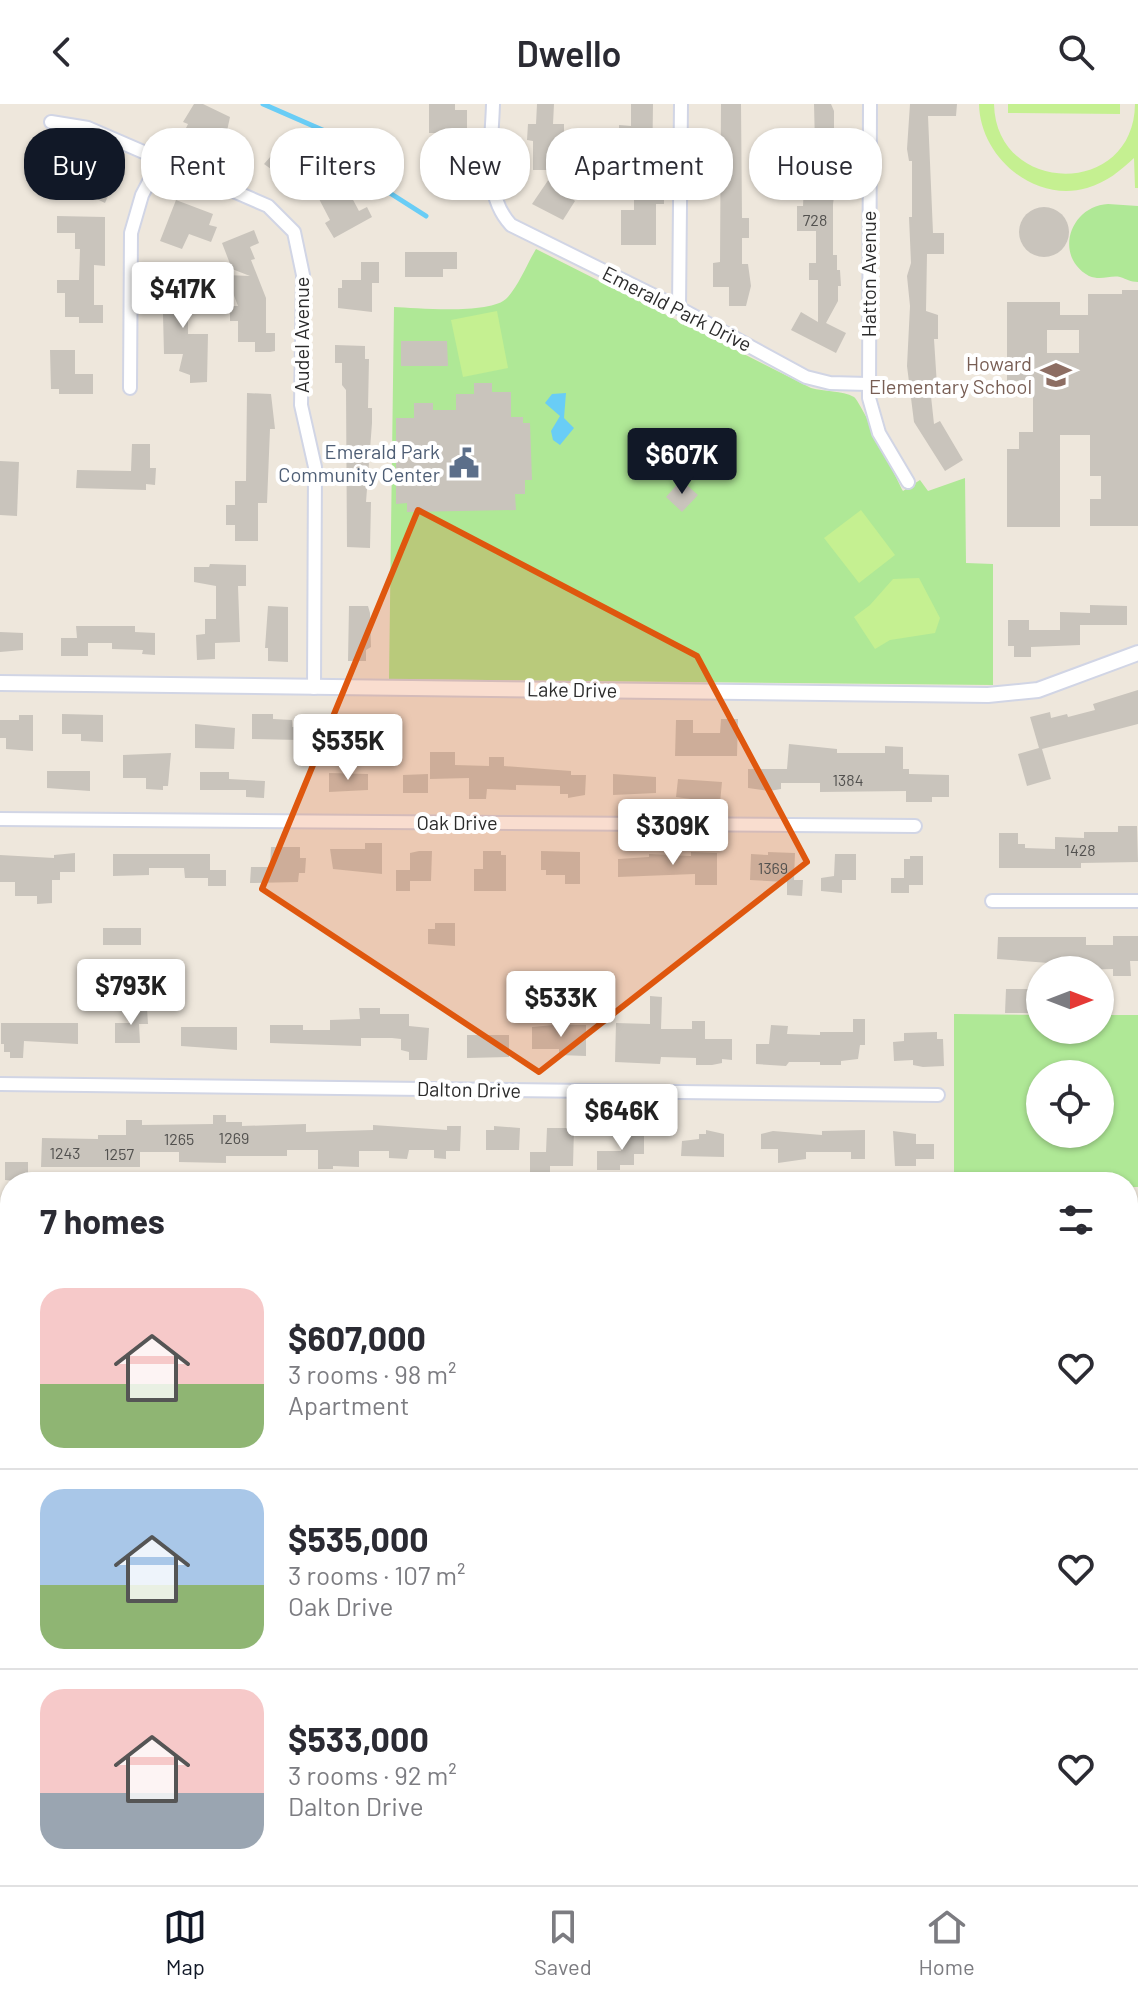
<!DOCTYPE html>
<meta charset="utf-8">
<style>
body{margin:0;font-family:Barlow,sans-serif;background:#f7f7f7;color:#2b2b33;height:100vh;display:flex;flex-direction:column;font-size:30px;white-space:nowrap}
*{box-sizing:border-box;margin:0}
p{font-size:26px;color:#7c7c81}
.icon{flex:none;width:44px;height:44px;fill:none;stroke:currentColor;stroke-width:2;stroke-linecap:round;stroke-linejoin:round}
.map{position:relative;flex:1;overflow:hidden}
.drawer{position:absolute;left:0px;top:1068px;width:1138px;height:714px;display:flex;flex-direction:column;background:#fff;border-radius:32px 32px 0 0;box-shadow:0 2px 6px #0004}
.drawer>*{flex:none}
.hud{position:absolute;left:24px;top:24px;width:1090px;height:72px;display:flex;gap:16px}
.needle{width:52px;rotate:90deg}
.fabs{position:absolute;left:1026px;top:852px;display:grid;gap:16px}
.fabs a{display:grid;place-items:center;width:88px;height:88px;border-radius:50%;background:#fff;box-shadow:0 2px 6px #0004;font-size:40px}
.price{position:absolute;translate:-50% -68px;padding:0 18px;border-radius:8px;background:#fff;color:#222;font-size:26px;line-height:52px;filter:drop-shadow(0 2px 4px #0008)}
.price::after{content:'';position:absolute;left:50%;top:48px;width:24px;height:18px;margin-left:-12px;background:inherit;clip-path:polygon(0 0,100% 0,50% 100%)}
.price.active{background:#111827;color:#fff}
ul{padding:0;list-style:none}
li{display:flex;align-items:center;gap:24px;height:200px;padding:0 40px}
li+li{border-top:2px solid #e1e1e2}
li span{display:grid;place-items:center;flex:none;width:224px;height:160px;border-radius:24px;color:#555}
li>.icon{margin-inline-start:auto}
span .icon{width:96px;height:96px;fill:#fffc;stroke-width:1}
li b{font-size:34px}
h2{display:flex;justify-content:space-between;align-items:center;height:96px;padding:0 40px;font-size:34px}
.chip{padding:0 28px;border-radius:32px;background:#fff;box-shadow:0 2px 6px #0004;font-size:28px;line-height:72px}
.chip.active{background:#111827;color:#fff}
header{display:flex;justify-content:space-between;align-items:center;height:104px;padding:0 40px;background:#fff;font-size:36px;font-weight:600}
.dock{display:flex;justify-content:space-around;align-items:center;height:112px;border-top:2px solid #e1e1e2;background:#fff;font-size:22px;color:#7c7c81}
.dock a{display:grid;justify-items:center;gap:4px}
.dock .active{color:#111827}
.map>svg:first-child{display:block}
</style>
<header><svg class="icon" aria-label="back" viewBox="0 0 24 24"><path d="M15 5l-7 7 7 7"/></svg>Dwello<svg class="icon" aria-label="search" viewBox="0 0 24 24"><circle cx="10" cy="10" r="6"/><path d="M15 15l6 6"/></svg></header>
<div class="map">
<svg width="1138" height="1781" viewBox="0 0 1138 1781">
<rect width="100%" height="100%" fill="#eee7dc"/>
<g fill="#afe896" fill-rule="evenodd">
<path d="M1108,100L1138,102V178C1130,178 1127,175 1120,173C1110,171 1101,177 1089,172C1053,152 1070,102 1108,100Z"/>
<path d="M536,145L811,284C824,288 842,286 854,293C859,295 896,373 903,387L920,376L928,387L965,374L966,459L993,460V581L389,575L394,203C417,204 491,211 507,194C519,181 527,160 536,145Z"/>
<path d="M954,910L1040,911V926H1100V911H1138V1083H1128V1078H954ZM1040,970H1100V1030H1040Z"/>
</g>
<g fill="#c5f091">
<path d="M979,0H994C996,92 1134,94 1135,0H1138V84H1135L1134,54C1120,67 1107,78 1087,84C1034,99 980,53 979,0Z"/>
<polygon points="1008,0 1120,0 1120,10 1008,9"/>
<polygon points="497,207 508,264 463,273 451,216"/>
<polygon points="861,406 895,451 859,479 824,434"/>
<polygon points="919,474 940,514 935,529 890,536 875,545 854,513 870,501 893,475"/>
</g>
<polygon fill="#69cdf6" points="566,289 564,314 574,324 560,341 553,336 551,327 560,312 545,299 552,290"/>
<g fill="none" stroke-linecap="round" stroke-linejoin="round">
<polyline stroke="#69cdf6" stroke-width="5" points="263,0 334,31 382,84 426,112"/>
</g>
<g fill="#c9c4bc" fill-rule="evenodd">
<polygon points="194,0 203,0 230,13 224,41 200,34 197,40 182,32 188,20 183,18"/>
<polygon points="429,0 455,0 455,6 467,6 467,29 460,29 460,63 466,63 466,83 437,83 437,29 429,29"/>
<polygon points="537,0 554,0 553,20 564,20 564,38 557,38 556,66 533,66 533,37 527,36 528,20 536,20"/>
<polygon points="631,0 653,0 652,72 654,87 664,87 664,100 656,100 656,141 621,141 621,106 634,106 634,80 628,80 628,39 619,39 619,21 631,22"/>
<polygon points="721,0 741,0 742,114 749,114 749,134 742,134 742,160 748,160 751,182 746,202 729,202 729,183 713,183 713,159 720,158"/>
<polygon points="814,0 831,0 834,7 834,55 838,86 835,86 833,100 833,151 837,151 837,166 840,166 841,182 838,182 838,197 826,219 846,229 836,249 791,226 801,208 818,218 818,176 809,176 809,159 816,159 816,127 797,127 797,102 803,102 804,81 816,81"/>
<polygon points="910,0 957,0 956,12 928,12 933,129 944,129 944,150 927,150 926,207 938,211 938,235 934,235 937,282 930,283 934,320 940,317 963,356 945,367 914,318 907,262 910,202 907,172 911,159 909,113 912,113 912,57 909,57 907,45"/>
<polygon points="287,34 311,55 308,58 316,65 313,68 318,72 309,82 304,78 300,82 292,75 289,78 264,60"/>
<polygon points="72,49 109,75 105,82 111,85 105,99 64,79 67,72 63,70"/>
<polygon points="549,75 575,97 563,116 532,100"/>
<polygon points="344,79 359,107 367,103 372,113 334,134 325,119 330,116 318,93"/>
<polygon points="176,96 213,110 209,121 217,123 211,138 189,130 182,145 160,137"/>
<circle cx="1044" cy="128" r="25"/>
<polygon points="57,112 105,113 105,162 94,161 94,201 103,201 103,219 79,219 79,213 65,213 65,189 57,189 57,176 79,176 80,145 75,145 75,129 57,129"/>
<polygon points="254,126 259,139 250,143 255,155 251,156 266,194 266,229 275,229 275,247 270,248 255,248 255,238 238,238 238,217 230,217 230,202 238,202 226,171 250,172 232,165 222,139"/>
<polygon points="405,148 457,148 457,165 443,165 443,173 405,173"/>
<polygon points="361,158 379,158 379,179 372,179 372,208 338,204 338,184 342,184 342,176 361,176"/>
<polygon points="162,171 188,171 188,230 208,230 207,278 190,279 190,271 179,267 183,250 164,250"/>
<path d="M1122,186H1138V422H1090V395H1101V372H1090V331H1060V423H1007V345H1019V328H1033V291H1019V277H1007V198H1060V211H1088V190H1122ZM1047,226H1079V249H1047Z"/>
<polygon points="401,237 447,237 448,262 401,262"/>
<polygon points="335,241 365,242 365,255 369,255 368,304 372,304 372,319 366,398 371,398 370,444 347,443 346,286 342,281 342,259 335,259"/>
<polygon points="50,246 75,246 75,270 93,270 93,290 59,290 59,285 51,285"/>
<polygon points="474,279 492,279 492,288 511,288 511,313 523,313 523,319 530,319 532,376 525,376 525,390 515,390 516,406 407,408 407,399 396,400 396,314 414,314 414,299 433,299 433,306 456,306 456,290 474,290"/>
<polygon points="247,289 271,290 275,325 270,325 267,399 258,399 258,437 235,437 235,421 226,421 226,401 235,401 235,377 246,377"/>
<polygon points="132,340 150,340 150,364 156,364 155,381 146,380 146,386 76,384 77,366 131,367"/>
<polygon points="0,357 19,358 17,412 0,411"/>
<polygon points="681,376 698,391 682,408 666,393"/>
<polygon points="210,460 246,461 246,482 238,482 240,538 215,539 215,555 197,556 196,531 205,530 205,515 216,515 216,482 194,478 194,463 209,463"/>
<polygon points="1090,501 1127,502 1127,521 1080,521 1080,541 1031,543 1031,553 1014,553 1014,542 1008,542 1008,516 1029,516 1029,526 1060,526 1060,508 1090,509"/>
<polygon points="268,502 288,503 288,558 268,557 268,544 265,544"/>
<polygon points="349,502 368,502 370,509 371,543 366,546 366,557 348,557"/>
<polygon points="76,522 135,522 135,528 155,529 155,551 142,550 143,546 112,545 112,539 88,539 88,552 61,552 61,534 77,534"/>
<polygon points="0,528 23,529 23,546 0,548"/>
<polygon points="1138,586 1138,620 1042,645 1051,675 1027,682 1018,650 1039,644 1030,613 1050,608 1051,614 1067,610 1068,613 1095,606 1093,600"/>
<polygon points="62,610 103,611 103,638 81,637 81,630 62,630"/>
<polygon points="252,610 273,610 273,615 292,616 292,623 300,623 299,636 252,635"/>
<polygon points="19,611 33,611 33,647 6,645 6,634 0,634 0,616 19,616"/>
<polygon points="721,615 738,615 737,652 675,652 676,616 693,616 693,629 720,629"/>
<polygon points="195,620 235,624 234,645 195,644"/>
<polygon points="789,640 837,645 837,649 885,649 885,642 903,643 903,665 909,665 909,670 949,671 949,693 932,693 932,698 906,698 906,687 820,688 820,679 781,679 781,685 769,687 748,684 748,665 787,665"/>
<polygon points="430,648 455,648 455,661 489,662 489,653 504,653 504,662 571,667 571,671 586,671 585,691 568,694 568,690 560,690 560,682 516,681 516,686 487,685 486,695 469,695 469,674 430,675"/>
<polygon points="171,649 168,682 163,682 163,686 146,685 146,674 123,674 123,651"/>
<polygon points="47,667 90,667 90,687 47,684"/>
<polygon points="200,668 229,668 229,675 265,677 264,694 246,693 246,686 200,686"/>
<polygon points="329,669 368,670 368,686 329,688"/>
<polygon points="428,670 428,689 403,689 403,671"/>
<polygon points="613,670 656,673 656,689 613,691"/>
<polygon points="678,675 722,678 720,699 676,693"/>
<polygon points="1118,722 1137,722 1138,758 1081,759 1081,764 999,764 999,729 1018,729 1018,740 1025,740 1025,744 1055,745 1055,733 1084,734 1084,728 1118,728"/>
<polygon points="365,739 382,739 382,770 333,765 330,745 365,745"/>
<polygon points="271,743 300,743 300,754 306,754 305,769 299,769 298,778 250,779 251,763 270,763"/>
<polygon points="419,747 432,747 431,777 410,777 410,787 396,787 396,766 410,766 410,749"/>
<polygon points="483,747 501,747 501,751 506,751 506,787 474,787 474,765 483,765"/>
<polygon points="541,747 580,748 580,780 565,780 565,771 546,771 546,766 541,766"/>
<polygon points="691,748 717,749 717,781 695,781 695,770 618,773 618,755 649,753 649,750 691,752"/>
<polygon points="768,748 795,749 794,776 803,776 802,792 787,791 787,778 750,776 751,750 768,751"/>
<polygon points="75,749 75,768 60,768 60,776 52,776 52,799 37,800 37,792 15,792 15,778 0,778 0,751 54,754 54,751"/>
<polygon points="113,750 210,750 210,766 226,766 226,782 208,782 208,774 185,774 184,764 149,764 149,771 113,772"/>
<polygon points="835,750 856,750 856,776 842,776 842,789 821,787 821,774 834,772"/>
<polygon points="910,752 923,752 923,781 909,781 909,789 891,789 891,774 904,774 904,755 910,755"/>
<polygon points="435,819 455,819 455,842 428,840 428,825 435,825"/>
<rect x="103" y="824" width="38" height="17"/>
<polygon points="1113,832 1138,832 1138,857 1130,857 1131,872 1113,872 1113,865 1075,866 1075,861 997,855 998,833 1086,833 1086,841 1113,841"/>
<polygon points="1006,885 1032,885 1031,909 1005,909"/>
<polygon points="650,892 662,893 661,925 692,925 692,917 705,917 705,935 732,935 732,956 722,955 722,959 712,961 696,961 696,954 661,953 660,960 615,958 616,919 650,920"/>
<polygon points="147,904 148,920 139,920 140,939 115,939 115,919 132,919 131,905"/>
<polygon points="359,904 380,904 380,910 409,910 409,922 429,924 427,956 409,956 409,948 401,946 401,935 392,934 361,934 361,942 270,939 270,921 303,921 303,926 330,926 330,916 360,915"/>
<polygon points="853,915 865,915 865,941 860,941 858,955 841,957 841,961 820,961 820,958 789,958 786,962 756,960 756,940 769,940 771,921 788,922 787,930 820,931 820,928 853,928"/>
<polygon points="1,919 78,919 78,940 24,937 23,954 10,954 10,948 4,948 4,940 1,940"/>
<polygon points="554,921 586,921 586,952 559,951 559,945 532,945 532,923"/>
<polygon points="181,923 237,923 237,946 181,942"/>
<polygon points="937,928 937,935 943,935 944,962 923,963 913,961 913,956 894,957 893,938 904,937 904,929"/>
<polygon points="467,931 509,931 509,953 467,954"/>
<polygon points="213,1011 226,1011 226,1018 242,1018 242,1022 306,1020 306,1028 373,1026 373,1021 447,1026 447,1022 461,1022 460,1047 446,1047 446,1055 434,1054 434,1046 409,1046 407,1055 389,1054 389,1047 359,1047 359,1063 333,1062 333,1065 318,1065 318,1046 287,1046 287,1052 226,1052 226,1059 179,1058 179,1048 140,1048 140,1063 41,1063 42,1034 98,1035 98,1031 126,1031 126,1016 142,1016 142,1021 213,1020"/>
<polygon points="494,1022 520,1024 519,1046 486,1046 486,1026 494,1026"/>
<polygon points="547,1024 574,1024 573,1062 550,1062 550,1078 530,1078 530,1048 546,1048"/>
<polygon points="622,1025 644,1029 644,1050 634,1050 634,1061 620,1061 620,1066 597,1066 597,1047 621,1047"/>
<polygon points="706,1026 724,1030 724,1053 681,1052 682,1037 699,1035 699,1030 706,1030"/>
<polygon points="865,1026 865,1055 851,1055 851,1048 806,1048 806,1055 778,1059 778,1045 761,1045 761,1030 773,1027 822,1031 822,1027"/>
<polygon points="893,1027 916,1030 916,1040 934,1040 934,1055 916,1055 916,1062 895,1062"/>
<polygon points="5,1058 28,1058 28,1078 5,1076"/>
</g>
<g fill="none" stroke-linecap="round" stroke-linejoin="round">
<g stroke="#d1d5e5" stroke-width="16">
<g id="minor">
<path d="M493,0C492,40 482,90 511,121L679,204L806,273L830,279L868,280"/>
<polyline points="870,0 869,294 879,329 908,378"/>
<polyline points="51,18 88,24 268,102 294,128 303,171 301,301 315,363 314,584"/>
<polyline points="679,204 681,0"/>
<polyline points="130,284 131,129 142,91 161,55"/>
<polyline points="0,715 915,722"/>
<polyline points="992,797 1138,797"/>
<polyline points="0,980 938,991"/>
<polyline points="1128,1155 1138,1155"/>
<polyline points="0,1242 10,1242"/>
<polyline points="1128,1296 1138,1296"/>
<polyline points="0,1421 10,1421"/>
<polyline points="0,1560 10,1560"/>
<polyline points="1128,1704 1138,1704"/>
<polyline points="760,1781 760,1772"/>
<polyline points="941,1781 941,1772"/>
</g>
</g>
<g stroke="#d1d5e5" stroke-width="18">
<polyline id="tertiary" points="0,579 988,591 1038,586 1138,549"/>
</g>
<use href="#minor" stroke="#fff" stroke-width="12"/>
<use href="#tertiary" stroke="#fff" stroke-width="14"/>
</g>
<path fill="#df570e" fill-opacity="0.2" stroke="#df570e" stroke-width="6" stroke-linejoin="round" d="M418,406L697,552L807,758L539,968L262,785Z"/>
<defs>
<g id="school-bare" transform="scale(2.4)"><path d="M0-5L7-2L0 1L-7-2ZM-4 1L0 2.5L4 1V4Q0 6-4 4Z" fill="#8d6e63" stroke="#fff" stroke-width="2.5" paint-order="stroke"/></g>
<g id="civic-bare" transform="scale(2.4)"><path d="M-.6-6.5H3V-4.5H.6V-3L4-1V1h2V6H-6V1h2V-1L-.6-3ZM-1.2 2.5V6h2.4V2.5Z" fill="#5c6f8a" stroke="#fff" stroke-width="2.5" paint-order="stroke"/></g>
</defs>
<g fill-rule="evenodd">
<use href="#school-bare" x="1056" y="271"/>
<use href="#civic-bare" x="464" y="359"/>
</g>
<g text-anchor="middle" stroke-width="8" stroke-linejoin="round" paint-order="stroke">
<g font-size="16" fill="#52514f">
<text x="815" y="122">728</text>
<text x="848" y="682">1384</text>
<text x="1080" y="752">1428</text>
<text x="773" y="770">1369</text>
<text x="234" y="1040">1269</text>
<text x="179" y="1041">1265</text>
<text x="65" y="1055">1243</text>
<text x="119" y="1056">1257</text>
</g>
<g font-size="20" fill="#2b2b2b" stroke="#fff">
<text transform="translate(869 170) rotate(-90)" y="7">Hatton Avenue</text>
<text transform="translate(677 205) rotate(27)" y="7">Emerald Park Drive</text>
<text transform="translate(302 231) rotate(-90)" y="7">Audel Avenue</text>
<text transform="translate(572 586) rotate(1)" y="7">Lake Drive</text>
<text x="457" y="726">Oak Drive</text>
<text transform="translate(469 986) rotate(1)" y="7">Dalton Drive</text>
</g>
<g font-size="20" fill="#785e54" stroke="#fff" text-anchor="end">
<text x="1032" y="267">Howard<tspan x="1032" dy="23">Elementary School</tspan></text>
</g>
<g font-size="20" fill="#4e5e75" stroke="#fff" text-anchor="end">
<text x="440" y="355">Emerald Park<tspan x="440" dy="23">Community Center</tspan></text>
</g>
</g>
</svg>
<div class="fabs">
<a><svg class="needle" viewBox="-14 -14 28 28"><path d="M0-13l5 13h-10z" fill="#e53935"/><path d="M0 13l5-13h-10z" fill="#7c7c81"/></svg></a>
<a><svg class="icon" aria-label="locate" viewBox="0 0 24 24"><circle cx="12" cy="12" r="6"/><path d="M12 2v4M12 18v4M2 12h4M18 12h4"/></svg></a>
</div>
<b class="price" style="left:183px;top:226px">$417K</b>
<b class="price active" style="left:682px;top:392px">$607K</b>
<b class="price" style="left:348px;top:678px">$535K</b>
<b class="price" style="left:673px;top:763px">$309K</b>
<b class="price" style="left:131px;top:923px">$793K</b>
<b class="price" style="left:561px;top:935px">$533K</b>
<b class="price" style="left:622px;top:1048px">$646K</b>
<div class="hud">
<a class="chip active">Buy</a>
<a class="chip">Rent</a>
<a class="chip">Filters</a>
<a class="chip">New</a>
<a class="chip">Apartment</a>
<a class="chip">House</a>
</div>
<section class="drawer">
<h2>7 homes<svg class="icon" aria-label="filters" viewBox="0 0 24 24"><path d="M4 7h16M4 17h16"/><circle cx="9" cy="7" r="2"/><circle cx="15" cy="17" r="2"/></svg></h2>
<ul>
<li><span style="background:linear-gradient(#f6c9c9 60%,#8fb573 0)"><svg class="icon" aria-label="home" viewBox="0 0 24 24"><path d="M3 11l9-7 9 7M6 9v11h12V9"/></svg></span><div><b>$607,000</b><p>3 rooms · 98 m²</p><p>Apartment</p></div><svg class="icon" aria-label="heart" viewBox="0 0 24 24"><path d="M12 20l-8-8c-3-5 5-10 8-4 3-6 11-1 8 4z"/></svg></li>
<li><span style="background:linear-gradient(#a9c7e8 60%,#8fb573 0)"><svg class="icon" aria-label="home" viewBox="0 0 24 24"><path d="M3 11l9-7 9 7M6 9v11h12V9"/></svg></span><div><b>$535,000</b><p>3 rooms · 107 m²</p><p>Oak Drive</p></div><svg class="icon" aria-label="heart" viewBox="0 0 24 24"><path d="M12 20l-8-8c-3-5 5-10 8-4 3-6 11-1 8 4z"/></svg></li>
<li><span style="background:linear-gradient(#f6c9c9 65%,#9aa5b1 0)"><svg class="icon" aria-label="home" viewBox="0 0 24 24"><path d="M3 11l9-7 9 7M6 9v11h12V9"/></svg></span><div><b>$533,000</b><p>3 rooms · 92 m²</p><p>Dalton Drive</p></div><svg class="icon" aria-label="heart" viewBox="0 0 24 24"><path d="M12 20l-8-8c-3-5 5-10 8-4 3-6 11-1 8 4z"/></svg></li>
</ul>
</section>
</div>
<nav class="dock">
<a class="active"><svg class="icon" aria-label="map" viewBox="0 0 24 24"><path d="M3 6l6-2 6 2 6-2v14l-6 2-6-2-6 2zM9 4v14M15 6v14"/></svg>Map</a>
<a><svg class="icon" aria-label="saved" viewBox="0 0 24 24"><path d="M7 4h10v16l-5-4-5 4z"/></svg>Saved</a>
<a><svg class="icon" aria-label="home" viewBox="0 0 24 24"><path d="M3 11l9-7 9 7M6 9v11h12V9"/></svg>Home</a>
</nav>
